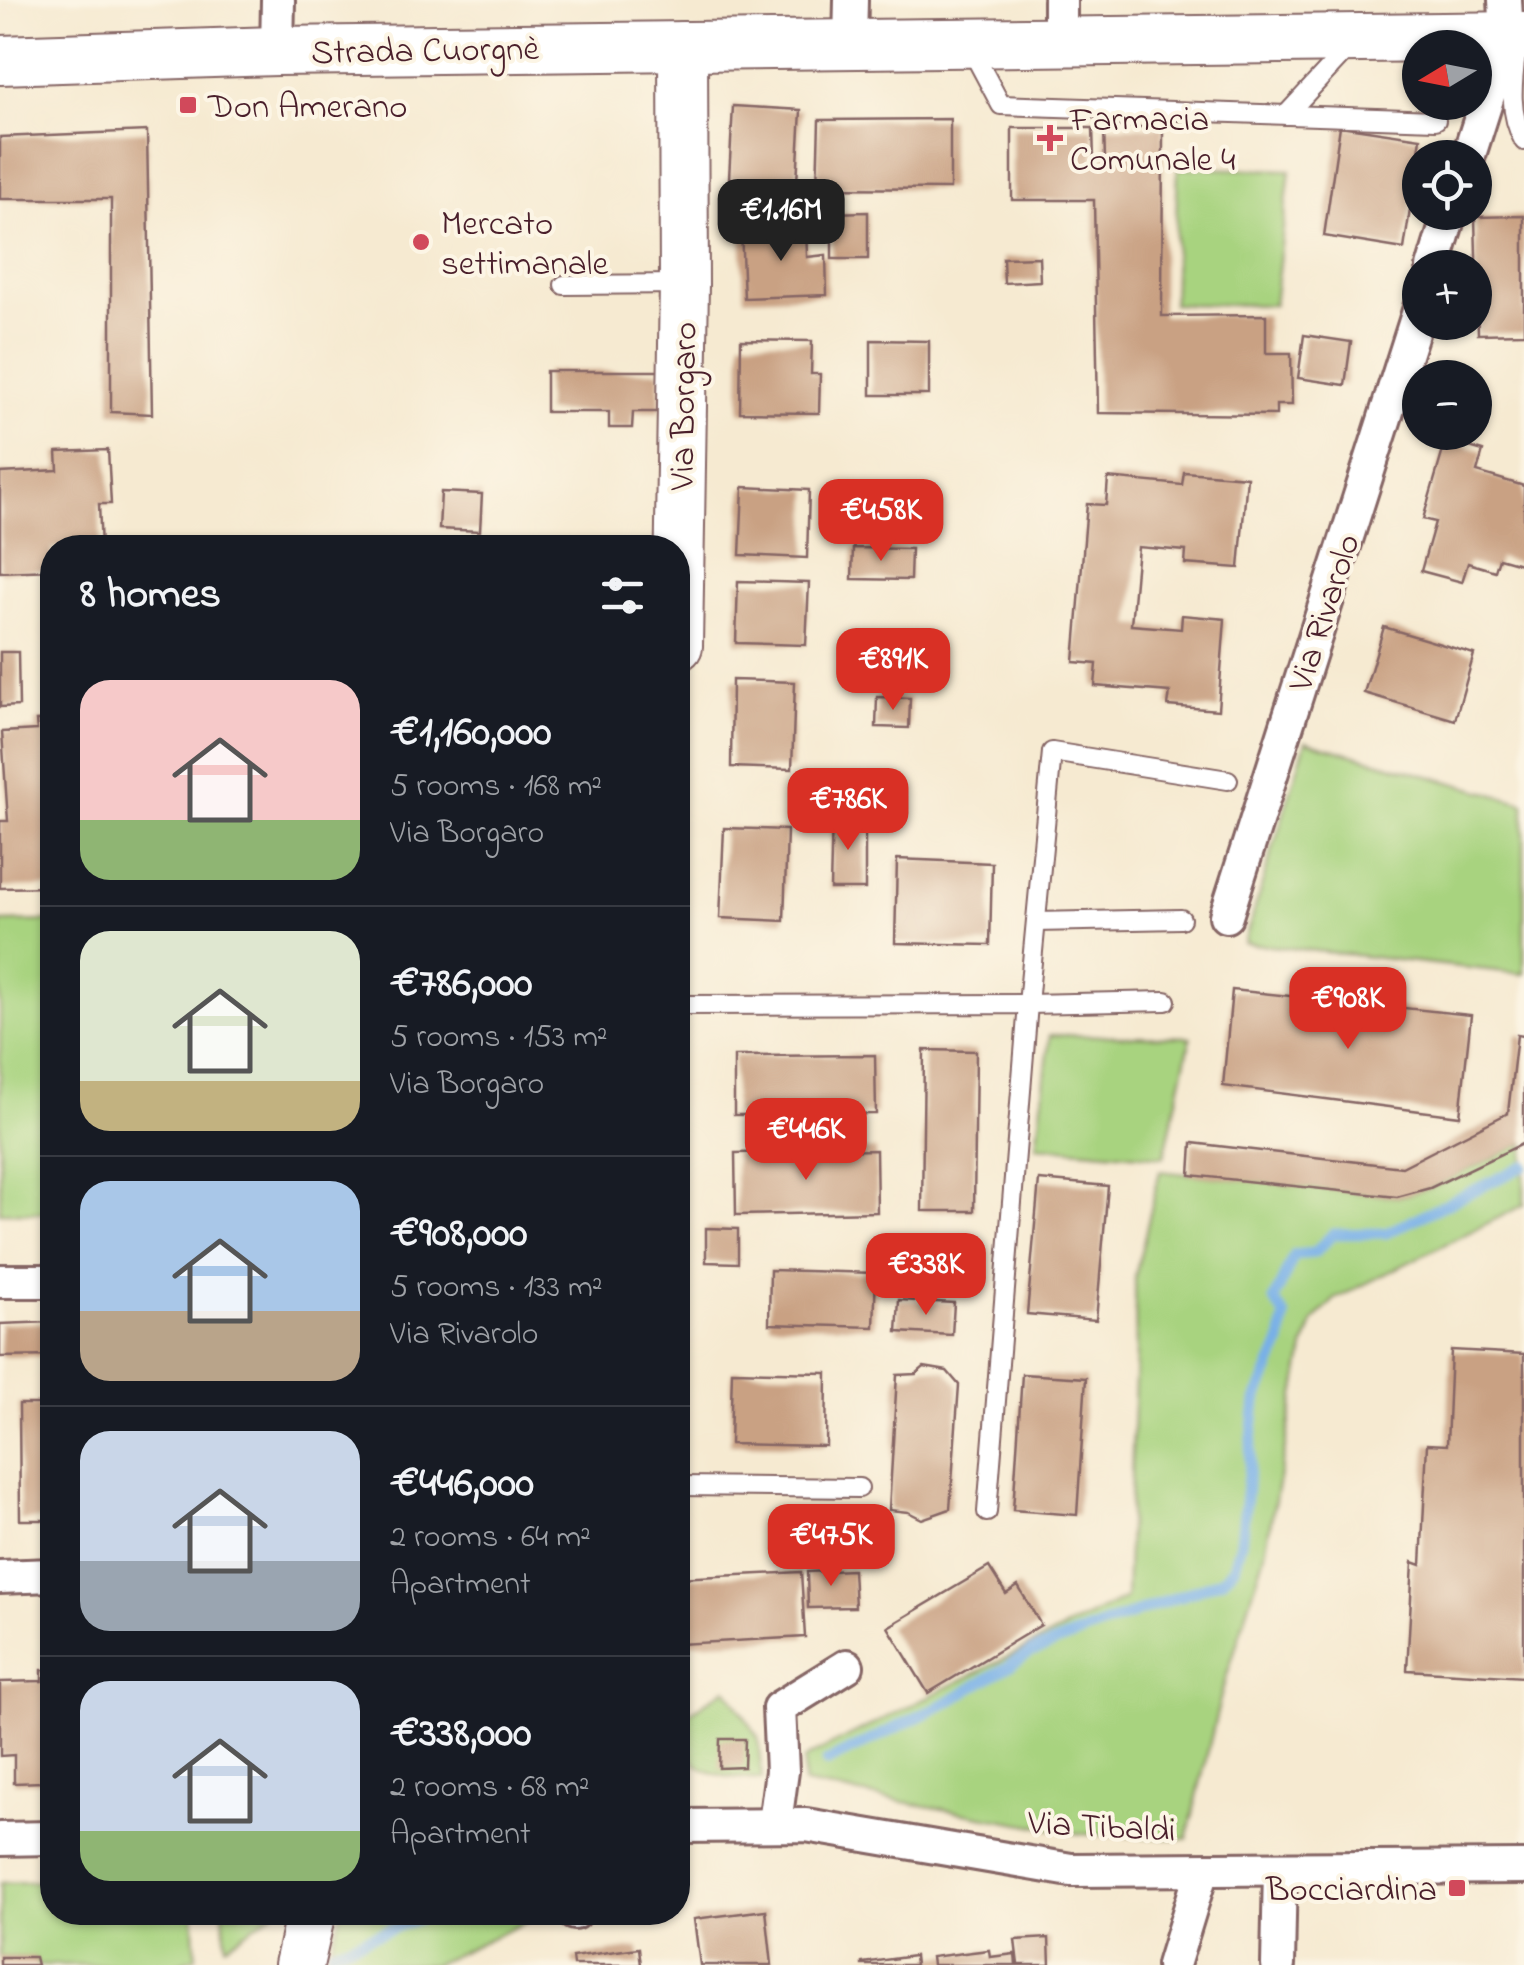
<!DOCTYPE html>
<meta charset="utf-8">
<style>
body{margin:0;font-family:"Indie Flower",sans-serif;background:#20242c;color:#f1f3f6;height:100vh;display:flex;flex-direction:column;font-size:38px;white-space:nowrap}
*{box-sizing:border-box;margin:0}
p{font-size:32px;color:#9ea1a6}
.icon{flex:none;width:55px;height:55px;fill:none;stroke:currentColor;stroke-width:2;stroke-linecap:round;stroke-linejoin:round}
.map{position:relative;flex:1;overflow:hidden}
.details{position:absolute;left:40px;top:535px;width:650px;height:1390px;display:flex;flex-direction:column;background:#171b24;border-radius:40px;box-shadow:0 2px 8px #0004}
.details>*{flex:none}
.needle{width:65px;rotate:260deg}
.fabs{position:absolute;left:1402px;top:30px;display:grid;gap:20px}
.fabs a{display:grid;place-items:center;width:90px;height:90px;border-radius:50%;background:#171b24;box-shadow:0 2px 8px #0004;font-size:50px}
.price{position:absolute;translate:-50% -85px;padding:0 22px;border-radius:20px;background:#d93025;color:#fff;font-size:32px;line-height:65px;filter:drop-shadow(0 2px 5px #0008)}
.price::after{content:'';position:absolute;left:50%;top:60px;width:30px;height:22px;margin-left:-15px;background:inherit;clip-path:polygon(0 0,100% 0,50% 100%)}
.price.selected{background:#222;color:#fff}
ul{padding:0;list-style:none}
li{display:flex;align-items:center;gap:30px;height:250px;padding:0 40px}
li+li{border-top:2px solid #363941}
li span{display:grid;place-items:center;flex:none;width:280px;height:200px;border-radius:30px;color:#555}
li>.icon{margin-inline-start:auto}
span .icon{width:120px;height:120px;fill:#fffc;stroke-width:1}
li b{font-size:42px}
h2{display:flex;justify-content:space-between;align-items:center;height:120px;padding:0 40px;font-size:42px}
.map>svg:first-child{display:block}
</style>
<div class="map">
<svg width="1524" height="1965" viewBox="0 0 1524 1965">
<rect width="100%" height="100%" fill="#fcf5e5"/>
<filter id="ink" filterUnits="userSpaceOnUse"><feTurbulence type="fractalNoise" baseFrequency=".01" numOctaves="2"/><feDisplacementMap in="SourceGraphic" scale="20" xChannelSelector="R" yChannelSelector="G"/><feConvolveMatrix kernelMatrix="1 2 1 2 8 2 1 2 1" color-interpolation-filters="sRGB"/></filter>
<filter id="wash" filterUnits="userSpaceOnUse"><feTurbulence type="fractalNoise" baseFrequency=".0048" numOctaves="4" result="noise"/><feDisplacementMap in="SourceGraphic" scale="40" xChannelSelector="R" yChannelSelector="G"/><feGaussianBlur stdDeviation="2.25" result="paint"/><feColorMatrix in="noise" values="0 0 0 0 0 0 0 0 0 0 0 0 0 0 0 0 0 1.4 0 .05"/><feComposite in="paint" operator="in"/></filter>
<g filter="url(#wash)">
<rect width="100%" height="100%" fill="#f6ead1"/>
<g fill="#a8d37f" stroke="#797955" stroke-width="2.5">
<polygon points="1178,168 1290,170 1274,305 1173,304"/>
<polygon points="1306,741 1524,803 1524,974 1244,943"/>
<polygon points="52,921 52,1213 0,1212 0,922"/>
<polygon points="1050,1035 1191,1037 1164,1157 1037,1146"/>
<polygon points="1524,1143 1524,1205 1335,1299 1313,1322 1304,1349 1264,1557 1222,1691 1187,1839 1081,1834 804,1784 804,1760 812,1755 1126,1598 1136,1356 1135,1277 1160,1171 1397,1197 1430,1188"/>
<path d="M726,1688L758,1737L762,1780C715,1776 684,1776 678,1721Z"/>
<polygon points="52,1881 52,1912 193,1913 196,1957 174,1965 37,1965 35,1958 0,1957 0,1883"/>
<polygon points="223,1913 223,1912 273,1913 226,1945"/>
<polygon points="341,1913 341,1912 545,1913 433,1965 326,1965"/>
</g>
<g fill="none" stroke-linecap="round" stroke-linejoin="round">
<g stroke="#78b0e7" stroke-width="11">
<polyline points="827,1762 948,1702 1032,1652 1222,1580 1234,1567 1241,1542 1256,1401 1281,1343 1285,1316 1274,1300 1294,1255 1314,1253 1333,1234 1386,1233 1524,1166"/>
<polyline points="332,1951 435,1912"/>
</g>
</g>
<g id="blocks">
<g fill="#c9a183">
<polygon points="733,106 801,110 797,182 729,178"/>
<polygon points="950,119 950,189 817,188 819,120"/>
<polygon points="1340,126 1421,138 1404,249 1324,236"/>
<polygon points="1104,127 1163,127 1162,316 1266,315 1266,353 1291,353 1292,405 1276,405 1276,415 1098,413 1094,200 1012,200 1012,128 1093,128 1094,160 1105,160"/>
<polygon points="147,131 152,414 111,412 111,199 0,199 0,137"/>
<polygon points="868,212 868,259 832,259 832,213"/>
<polygon points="1524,216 1524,333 1478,334 1475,217"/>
<polygon points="806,227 807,257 826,255 827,295 744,298 741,230"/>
<polygon points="1039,257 1040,281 1004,283 1003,258"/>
<polygon points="1304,335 1351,342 1345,385 1298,378"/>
<polygon points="741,340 812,341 811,374 820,374 819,413 740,412"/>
<polygon points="871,340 929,341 929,395 871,395"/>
<polygon points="546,371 660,371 660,412 633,412 632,428 609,428 609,412 546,412"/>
<polygon points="1446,440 1483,451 1477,472 1524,486 1524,565 1499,558 1495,571 1468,563 1462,582 1421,571 1435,522 1423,519"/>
<polygon points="108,450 111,504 99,504 101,548 52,548 52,570 0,572 0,473 58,470 57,452"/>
<polygon points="1184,472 1247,477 1239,568 1185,564 1186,551 1138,547 1131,625 1181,629 1182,615 1225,619 1218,710 1168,706 1170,692 1095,686 1097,664 1074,662 1087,504 1106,505 1108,478 1182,485"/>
<polygon points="743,487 809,490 807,558 740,555"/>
<polygon points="441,492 482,494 480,531 439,529"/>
<polygon points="853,548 911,549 910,580 852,579"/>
<polygon points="738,581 809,583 806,645 736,643"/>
<polygon points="1384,627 1474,654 1455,720 1364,693"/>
<polygon points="0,652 18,652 19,706 0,707"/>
<polygon points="732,680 795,682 792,769 731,767"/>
<polygon points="877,697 910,698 909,728 876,727"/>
<polygon points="52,720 51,887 0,888 0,821 8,821 2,732 37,730 36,721"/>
<polygon points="832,815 865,816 865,889 830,889"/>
<polygon points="724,828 787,830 784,921 720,918"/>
<polygon points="897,859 992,863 990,945 895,943"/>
<polygon points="1232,990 1471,1015 1460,1116 1223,1086"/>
<polygon points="1517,1035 1524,1036 1524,1143 1430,1188 1397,1197 1190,1175 1192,1143 1402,1167 1508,1113"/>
<polygon points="924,1050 976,1051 974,1211 922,1211"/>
<polygon points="875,1055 876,1114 734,1115 734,1056"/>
<polygon points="876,1150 877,1212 736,1215 735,1153"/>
<polygon points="1039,1180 1108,1186 1096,1320 1027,1314"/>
<polygon points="706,1228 738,1229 738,1263 706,1262"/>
<polygon points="770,1270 876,1273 874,1327 769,1324"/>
<polygon points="899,1300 954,1303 952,1335 897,1332"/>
<polygon points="52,1322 52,1356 0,1357 0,1324"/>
<polygon points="1451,1350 1524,1354 1524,1677 1407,1670 1413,1562 1421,1565 1427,1444 1447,1445"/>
<polygon points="924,1367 947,1371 959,1385 950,1509 922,1519 908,1512 889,1510 897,1375 916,1374"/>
<polygon points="732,1371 827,1373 826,1446 730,1444"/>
<polygon points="1022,1374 1086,1378 1077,1515 1013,1510"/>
<polygon points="19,1404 52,1404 52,1520 20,1520"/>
<polygon points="989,1567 1006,1594 1018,1586 1041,1625 928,1693 888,1627"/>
<polygon points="853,1570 855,1607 808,1608 807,1572"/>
<polygon points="801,1572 805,1637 679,1644 678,1578"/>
<polygon points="42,1670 52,1670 52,1760 43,1760 43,1782 14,1783 14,1755 0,1756 0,1682 42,1681"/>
<polygon points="720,1739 745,1739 744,1767 719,1768"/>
<polygon points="766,1910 772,1965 700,1965 694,1919"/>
<polygon points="1049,1938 1050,1965 1018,1965 1015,1940"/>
<polygon points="639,1948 641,1965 573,1965 572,1957"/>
<polygon points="989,1950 990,1957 1015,1954 1016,1965 932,1965 931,1957"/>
<polygon points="914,1956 915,1965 862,1965 862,1963"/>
<polygon points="0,1957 35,1957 37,1965 0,1965"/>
</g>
</g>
</g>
<g filter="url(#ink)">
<use href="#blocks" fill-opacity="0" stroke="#866665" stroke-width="2.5"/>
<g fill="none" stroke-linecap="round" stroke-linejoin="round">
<g stroke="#866665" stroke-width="22">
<g id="lane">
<path d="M1517,46C1513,79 1507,111 1524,141"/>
<polyline points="970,47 1001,105 1436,120"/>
<polyline points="1286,115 1350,46"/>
<polyline points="564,285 683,284"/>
<polyline points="1036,922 1181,919"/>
<polyline points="1166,1001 1028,1004 1052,752 1228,780"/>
<polyline points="678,1005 1028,1004 987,1512"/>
<polyline points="678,1486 859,1488"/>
</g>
</g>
<g stroke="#866665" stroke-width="38">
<g id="street">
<polyline points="1060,0 1060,40"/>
<polyline points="850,44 851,0"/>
<polyline points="277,51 278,0"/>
<polyline points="1468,158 1507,36 1505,0"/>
<polyline points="1433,268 1450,212"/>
<polyline points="1226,916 1420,308"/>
<polyline points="0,1281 52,1281"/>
<polyline points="0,1577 52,1575"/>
<polyline points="775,1823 782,1771 779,1708 847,1666"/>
<polyline points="678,1826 806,1825 1071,1870 1524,1867"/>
<polyline points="0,1839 52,1838"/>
<polyline points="574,1913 574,1912"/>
<polyline points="1173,1965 1202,1870"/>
<polyline points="1278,1965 1280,1869"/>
</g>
</g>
<g stroke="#866665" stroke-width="52">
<g id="secondary">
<polyline points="0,60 277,51 1524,36"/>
<polyline points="678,646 684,284 683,46"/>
<polyline points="299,1965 311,1912"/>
</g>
</g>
<use href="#lane" stroke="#fff" stroke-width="18"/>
<use href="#street" stroke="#fff" stroke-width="32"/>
<use href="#secondary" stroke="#fff" stroke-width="48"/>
</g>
</g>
<g fill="#d1495b" stroke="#fcf5e5" stroke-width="4">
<rect x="178" y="95" width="20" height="20" rx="5"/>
<path d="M1045 123h10v10h10v10h-10v10h-10v-10h-10v-10h10z"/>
<circle cx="421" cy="242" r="10"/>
<rect x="1447" y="1878" width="20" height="20" rx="5"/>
</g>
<g text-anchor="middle" stroke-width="8" stroke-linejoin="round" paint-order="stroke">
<g font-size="35" fill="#4a1f2b" stroke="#fcf5e5">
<text transform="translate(425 49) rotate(-1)" y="12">Strada Cuorgnè</text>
<text transform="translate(682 406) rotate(-89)" y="12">Via Borgaro</text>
<text transform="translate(1323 612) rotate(-72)" y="12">Via Rivarolo</text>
<text transform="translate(1102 1825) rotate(3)" y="12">Via Tibaldi</text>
</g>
<g font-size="35" fill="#4a1f2b" stroke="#fcf5e5" text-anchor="start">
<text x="208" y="117">Don Amerano</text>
<text x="1070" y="130">Farmacia<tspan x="1070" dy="40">Comunale 4</tspan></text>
<text x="441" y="234">Mercato<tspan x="441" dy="40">settimanale</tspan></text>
<text x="1437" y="1900" text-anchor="end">Bocciardina</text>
</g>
</g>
</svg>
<div class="fabs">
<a><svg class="needle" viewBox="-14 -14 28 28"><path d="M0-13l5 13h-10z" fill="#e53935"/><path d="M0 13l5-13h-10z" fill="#9ea1a6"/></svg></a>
<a><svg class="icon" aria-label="locate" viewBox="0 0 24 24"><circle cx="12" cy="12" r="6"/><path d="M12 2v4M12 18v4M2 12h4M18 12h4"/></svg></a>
<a>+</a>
<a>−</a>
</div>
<b class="price selected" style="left:781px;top:264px">€1.16M</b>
<b class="price" style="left:881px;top:564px">€458K</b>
<b class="price" style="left:893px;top:713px">€891K</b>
<b class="price" style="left:848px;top:853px">€786K</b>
<b class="price" style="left:1348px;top:1052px">€908K</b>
<b class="price" style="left:806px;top:1183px">€446K</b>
<b class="price" style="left:926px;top:1318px">€338K</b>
<b class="price" style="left:831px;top:1589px">€475K</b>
<section class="details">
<h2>8 homes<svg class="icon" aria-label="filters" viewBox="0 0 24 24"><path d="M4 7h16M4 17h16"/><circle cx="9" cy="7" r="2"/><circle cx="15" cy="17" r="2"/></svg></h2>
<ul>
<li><span style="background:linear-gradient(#f6c9c9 70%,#8fb573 0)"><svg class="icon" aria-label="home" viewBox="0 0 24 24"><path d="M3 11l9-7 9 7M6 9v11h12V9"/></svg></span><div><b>€1,160,000</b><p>5 rooms · 168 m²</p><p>Via Borgaro</p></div></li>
<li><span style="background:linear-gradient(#dfe7d0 75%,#c2b280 0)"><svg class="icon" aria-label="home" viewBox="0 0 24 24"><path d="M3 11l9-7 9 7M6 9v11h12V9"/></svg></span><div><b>€786,000</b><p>5 rooms · 153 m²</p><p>Via Borgaro</p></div></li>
<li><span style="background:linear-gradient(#a9c7e8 65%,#b9a48a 0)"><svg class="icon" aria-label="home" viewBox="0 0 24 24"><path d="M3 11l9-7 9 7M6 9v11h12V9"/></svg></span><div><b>€908,000</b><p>5 rooms · 133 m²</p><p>Via Rivarolo</p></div></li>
<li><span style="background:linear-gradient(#c9d6e8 65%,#9aa5b1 0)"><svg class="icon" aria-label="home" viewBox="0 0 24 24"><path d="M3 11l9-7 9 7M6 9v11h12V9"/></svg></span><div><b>€446,000</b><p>2 rooms · 64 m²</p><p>Apartment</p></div></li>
<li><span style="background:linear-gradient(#c9d6e8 75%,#8fb573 0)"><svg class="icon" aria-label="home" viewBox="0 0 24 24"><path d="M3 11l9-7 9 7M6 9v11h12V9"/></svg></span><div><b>€338,000</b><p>2 rooms · 68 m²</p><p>Apartment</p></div></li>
</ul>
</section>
</div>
